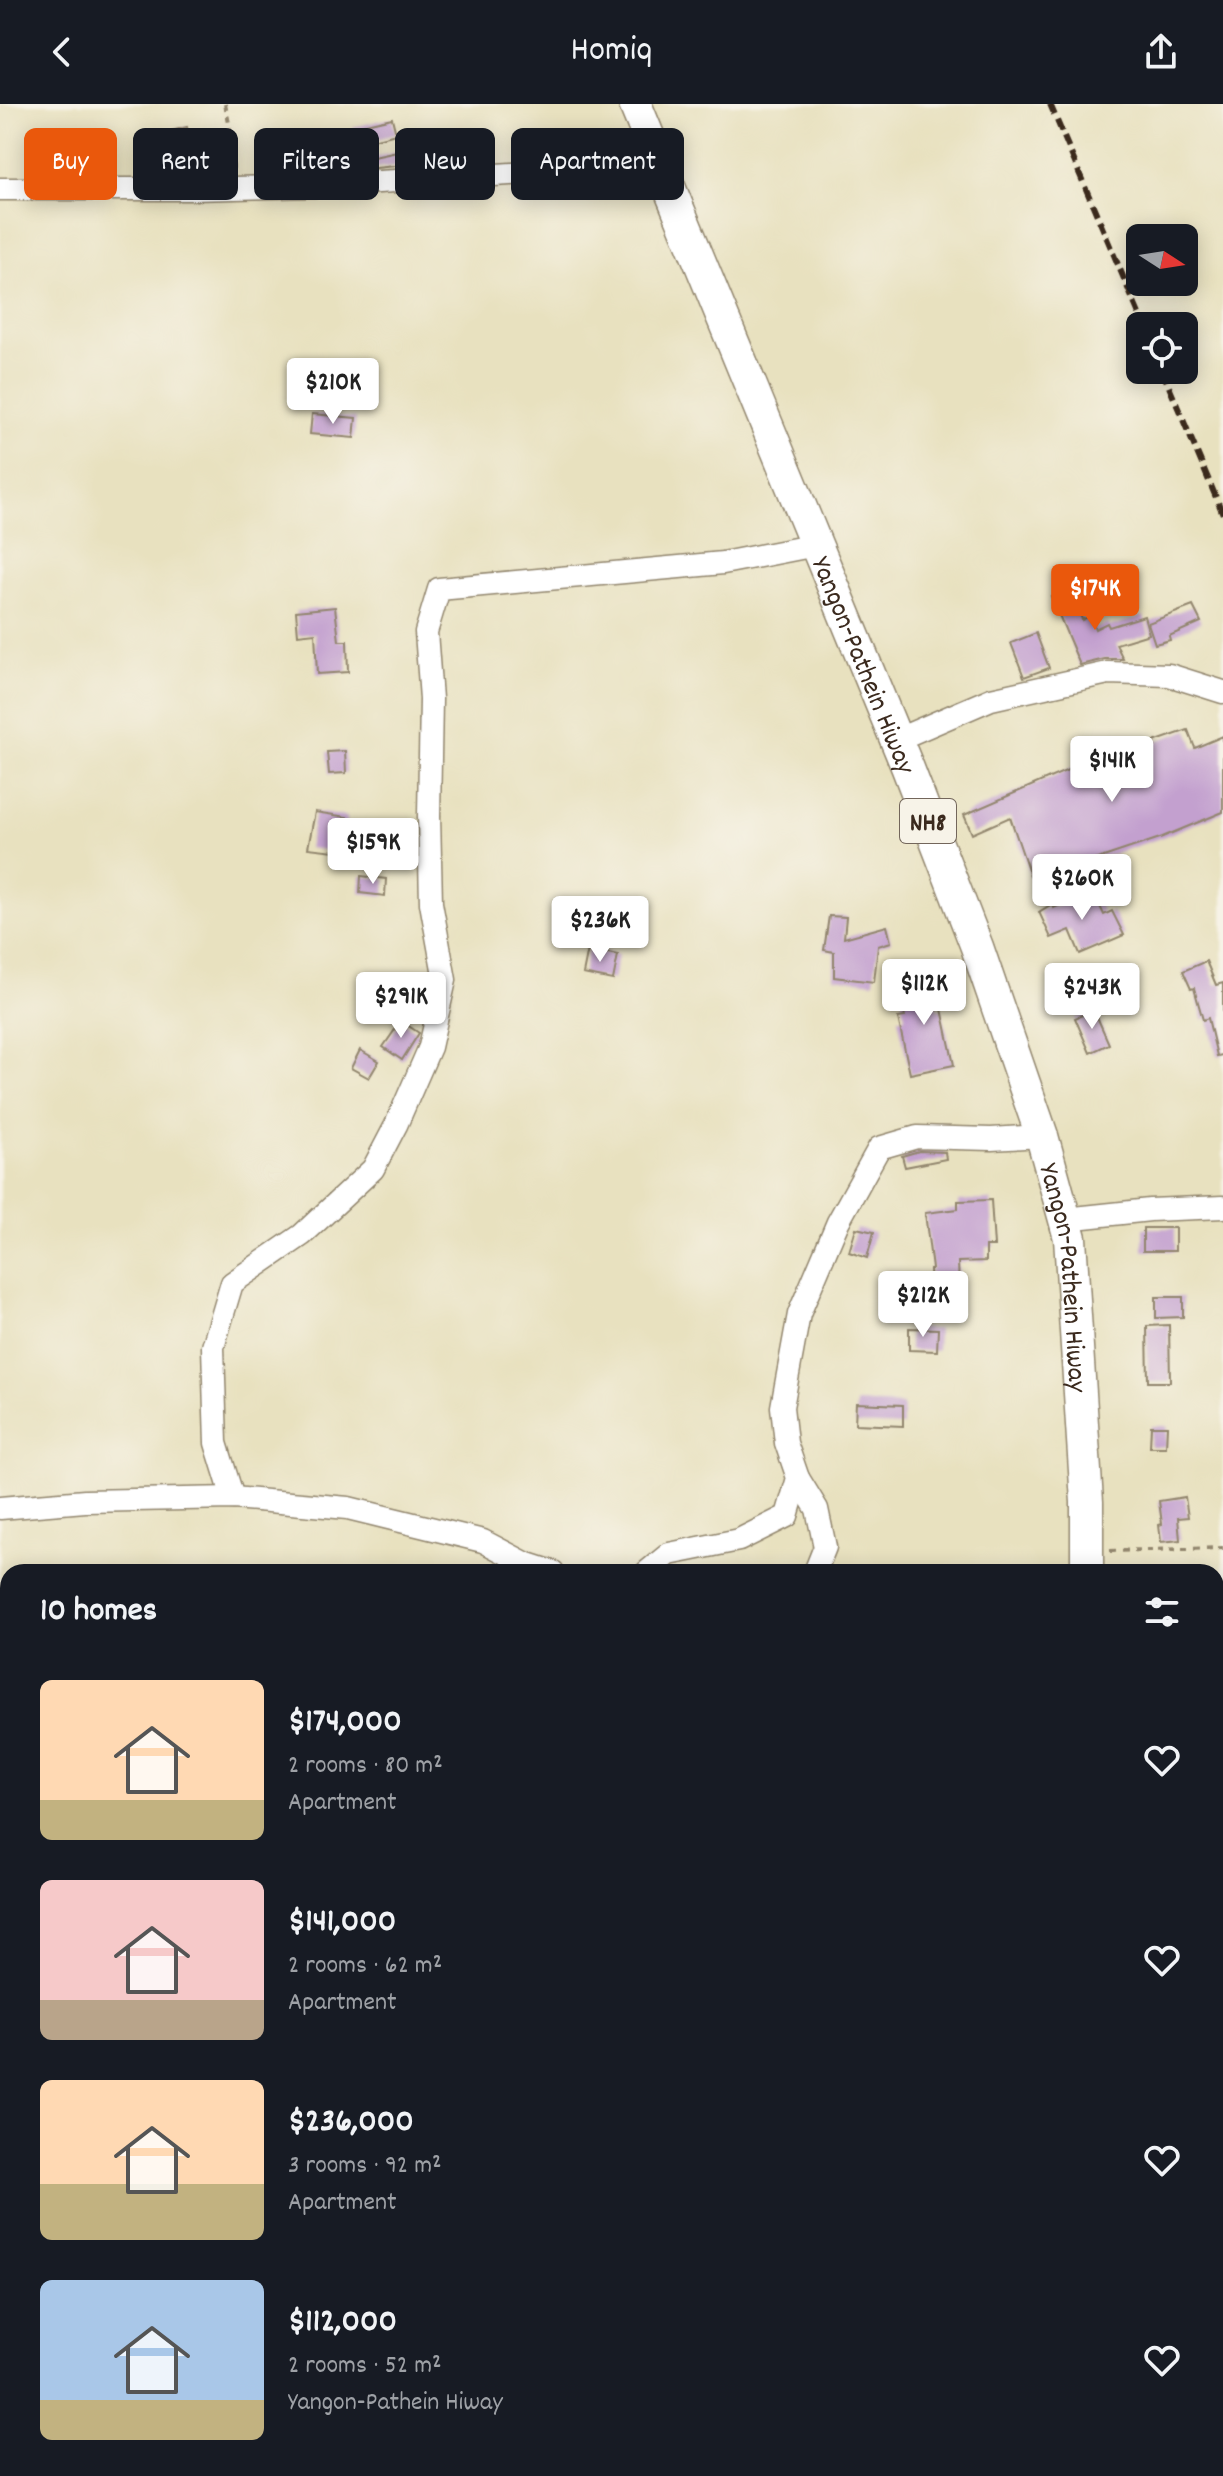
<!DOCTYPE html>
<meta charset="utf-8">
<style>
body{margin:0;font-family:Dekko,sans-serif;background:#20242c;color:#f1f3f6;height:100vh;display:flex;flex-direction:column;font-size:30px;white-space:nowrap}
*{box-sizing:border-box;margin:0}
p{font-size:26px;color:#9ea1a6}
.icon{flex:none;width:44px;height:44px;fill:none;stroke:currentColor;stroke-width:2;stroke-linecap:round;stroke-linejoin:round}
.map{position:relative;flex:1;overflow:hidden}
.drawer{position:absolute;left:0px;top:1460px;width:1224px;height:912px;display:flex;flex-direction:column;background:#171b24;border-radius:24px 24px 0 0;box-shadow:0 4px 20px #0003}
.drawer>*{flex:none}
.guide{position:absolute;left:24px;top:24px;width:800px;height:72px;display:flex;gap:16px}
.needle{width:52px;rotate:102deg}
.tools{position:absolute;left:1126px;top:120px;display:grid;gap:16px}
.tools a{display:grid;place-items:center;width:72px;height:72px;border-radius:12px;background:#171b24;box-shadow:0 4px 20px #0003;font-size:40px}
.price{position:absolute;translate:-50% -68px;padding:0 18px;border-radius:8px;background:#fff;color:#222;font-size:26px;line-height:52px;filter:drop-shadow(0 2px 4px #0008)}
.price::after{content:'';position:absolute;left:50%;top:48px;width:24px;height:18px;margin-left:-12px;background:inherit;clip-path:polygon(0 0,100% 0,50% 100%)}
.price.selected{background:#ea580c;color:#fff}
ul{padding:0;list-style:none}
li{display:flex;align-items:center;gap:24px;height:200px;padding:0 40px}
li span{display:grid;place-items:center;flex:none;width:224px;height:160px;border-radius:12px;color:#555}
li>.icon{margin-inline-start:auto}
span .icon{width:96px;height:96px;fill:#fffc;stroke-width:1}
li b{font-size:34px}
h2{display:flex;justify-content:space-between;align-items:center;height:96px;padding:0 40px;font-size:34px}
.pill{padding:0 28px;border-radius:12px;background:#171b24;box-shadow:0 4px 20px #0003;font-size:28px;line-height:72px}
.pill.selected{background:#ea580c;color:#fff}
header{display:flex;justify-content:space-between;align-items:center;height:104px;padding:0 40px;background:#171b24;font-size:36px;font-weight:600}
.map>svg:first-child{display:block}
</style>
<header><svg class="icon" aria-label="back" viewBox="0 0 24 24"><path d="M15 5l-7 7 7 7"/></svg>Homiq<svg class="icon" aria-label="share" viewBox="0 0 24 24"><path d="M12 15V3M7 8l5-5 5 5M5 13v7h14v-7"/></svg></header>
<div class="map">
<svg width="1223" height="2372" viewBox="0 0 1223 2372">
<rect width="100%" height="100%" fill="#f7f3e8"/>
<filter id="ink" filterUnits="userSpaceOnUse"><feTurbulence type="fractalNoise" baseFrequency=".0125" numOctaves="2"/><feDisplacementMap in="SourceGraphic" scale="16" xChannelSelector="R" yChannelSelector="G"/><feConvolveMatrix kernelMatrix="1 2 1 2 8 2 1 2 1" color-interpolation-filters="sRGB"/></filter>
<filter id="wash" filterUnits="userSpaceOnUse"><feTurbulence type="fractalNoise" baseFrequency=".006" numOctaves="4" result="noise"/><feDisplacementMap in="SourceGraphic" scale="32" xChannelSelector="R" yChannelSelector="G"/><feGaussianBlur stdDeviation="1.8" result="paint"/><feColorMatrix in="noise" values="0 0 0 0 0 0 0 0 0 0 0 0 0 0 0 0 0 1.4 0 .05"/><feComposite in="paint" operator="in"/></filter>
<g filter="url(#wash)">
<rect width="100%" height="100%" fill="#e8e1bf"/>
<g id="blocks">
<g fill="#c3a0cf">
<polygon points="392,14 396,30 357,40 353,23"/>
<polygon points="187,23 192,39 171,45 167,28"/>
<polygon points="421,43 424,59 366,65 364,55"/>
<polygon points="74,46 76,66 59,68 57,48"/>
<polygon points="312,310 356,314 354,334 310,330"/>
<polygon points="1072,485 1082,516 1090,512 1095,525 1107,519 1109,523 1144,512 1149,530 1116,540 1123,555 1105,555 1080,561 1051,492"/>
<polygon points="1193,502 1201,518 1169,532 1170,536 1155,540 1148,519"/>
<polygon points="335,503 339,537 347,537 348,568 317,570 315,529 298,531 296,507"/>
<polygon points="1036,529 1049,564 1024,573 1011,539"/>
<polygon points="1188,626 1195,644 1223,632 1223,708 1160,734 1032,777 1010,713 972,730 964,711 1084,659 1085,662"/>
<polygon points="345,647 346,669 329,670 327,648"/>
<polygon points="315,708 347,713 345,734 336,733 334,747 308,744"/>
<polygon points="361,772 386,775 385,792 360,789"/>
<polygon points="1092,785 1104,811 1112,807 1124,831 1080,850 1070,826 1051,834 1039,808 1052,800 1054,804"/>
<polygon points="829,812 846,813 844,834 887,822 891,838 878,842 874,878 834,873 834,848 824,846"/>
<polygon points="588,845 618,851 613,876 583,870"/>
<polygon points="1206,857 1216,881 1223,879 1223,951 1217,952 1208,914 1203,916 1194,884 1191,885 1183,867"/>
<polygon points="936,874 937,906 942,905 954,961 910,970 898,914 905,913 898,875"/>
<polygon points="1094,906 1109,940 1090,949 1075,914"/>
<polygon points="401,917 419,929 402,956 383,943"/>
<polygon points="360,946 379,957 369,974 351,964"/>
<polygon points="919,1047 945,1048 946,1055 905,1063 902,1052"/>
<polygon points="991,1096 994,1142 986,1142 986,1157 958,1158 959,1182 931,1184 930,1165 932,1165 925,1109 958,1105 958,1097"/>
<polygon points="856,1124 874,1128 867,1154 849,1148"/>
<rect x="1143" y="1124" width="32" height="23"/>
<polygon points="1156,1193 1183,1193 1183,1213 1156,1214"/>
<polygon points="1169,1221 1170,1278 1148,1278 1147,1222"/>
<polygon points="909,1224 938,1225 937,1247 909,1246"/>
<polygon points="856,1299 903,1301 903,1322 855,1320"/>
<polygon points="1151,1322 1167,1322 1166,1343 1150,1343"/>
<polygon points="1185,1393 1188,1413 1178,1414 1180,1436 1161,1438 1159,1421 1162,1420 1159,1397"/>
</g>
</g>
</g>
<g filter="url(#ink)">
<use href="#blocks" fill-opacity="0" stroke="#92866e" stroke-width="2"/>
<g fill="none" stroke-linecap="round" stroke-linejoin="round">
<g stroke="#92866e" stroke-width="25">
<g id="minor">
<polyline points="0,85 193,85 313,82 660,61"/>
<polyline points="896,636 991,595 1108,569 1169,571 1223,588"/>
<polyline points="1065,1115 1150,1106 1223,1103"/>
<polyline points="798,1374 817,1405 825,1443 815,1468"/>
<polyline points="233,1394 216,1339 213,1243 232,1179 302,1131 373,1065 396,1021 430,943 445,876 431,799 429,712 431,595 426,528 439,485 723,459 816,441"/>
<polyline points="0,1404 85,1397 233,1394 348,1404 483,1437 525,1459 553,1468"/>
<polyline points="647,1468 669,1450 739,1436 787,1412 798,1374 786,1339 782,1303 799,1210 838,1118 879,1044 917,1033 991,1035 1042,1032"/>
<polyline points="0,1723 8,1723"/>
<polyline points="92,2364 92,2372"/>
<polyline points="702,2364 716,2372"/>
</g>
</g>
<g stroke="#92866e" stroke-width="35">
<g id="highway">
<path id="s1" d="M635,0L907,662L977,843L1042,1032L1070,1134L1087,1398V1468"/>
<polyline points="1085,2372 1085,2364"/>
</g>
</g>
<g stroke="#92866e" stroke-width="4" stroke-dasharray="6 6" stroke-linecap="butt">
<polyline points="225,0 230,24 233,65"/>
<polyline points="1110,1447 1223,1444"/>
</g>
<use href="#minor" stroke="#fff" stroke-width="22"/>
<use href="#highway" stroke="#fff" stroke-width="32"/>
<g stroke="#3b2a1e" stroke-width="6" stroke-dasharray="12 6" stroke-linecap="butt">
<polyline points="1050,0 1144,222"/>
<polyline points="1162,266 1223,410"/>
</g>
</g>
</g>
<g text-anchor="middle" stroke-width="6" stroke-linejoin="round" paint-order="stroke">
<rect fill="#f7f3e8" stroke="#73665b" stroke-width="2" x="900" y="695" width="56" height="44" rx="6"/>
<g font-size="26" font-weight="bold" fill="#3b2a1e">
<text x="928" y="726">NH8</text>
</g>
<g font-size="28" fill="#3b2a1e" stroke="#f7f3e8">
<text dy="10" stroke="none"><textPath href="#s1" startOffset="606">Yangon-Pathein Hiway</textPath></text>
<text dy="10" stroke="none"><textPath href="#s1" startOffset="1254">Yangon-Pathein Hiway</textPath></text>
</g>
</g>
</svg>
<div class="tools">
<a><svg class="needle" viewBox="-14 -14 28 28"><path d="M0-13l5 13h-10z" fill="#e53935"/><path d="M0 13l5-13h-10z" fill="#9ea1a6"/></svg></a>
<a><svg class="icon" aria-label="locate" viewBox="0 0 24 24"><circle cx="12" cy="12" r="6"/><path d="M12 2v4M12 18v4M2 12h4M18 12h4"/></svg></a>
</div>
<b class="price" style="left:333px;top:322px">$210K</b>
<b class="price selected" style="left:1095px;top:528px">$174K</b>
<b class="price" style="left:1112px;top:700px">$141K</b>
<b class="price" style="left:373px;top:782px">$159K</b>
<b class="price" style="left:1082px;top:818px">$260K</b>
<b class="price" style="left:600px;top:860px">$236K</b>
<b class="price" style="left:924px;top:923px">$112K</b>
<b class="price" style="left:1092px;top:927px">$243K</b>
<b class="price" style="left:401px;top:936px">$291K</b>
<b class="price" style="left:923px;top:1235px">$212K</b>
<div class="guide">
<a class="pill selected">Buy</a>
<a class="pill">Rent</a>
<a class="pill">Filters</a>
<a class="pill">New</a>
<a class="pill">Apartment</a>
</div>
<section class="drawer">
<h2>10 homes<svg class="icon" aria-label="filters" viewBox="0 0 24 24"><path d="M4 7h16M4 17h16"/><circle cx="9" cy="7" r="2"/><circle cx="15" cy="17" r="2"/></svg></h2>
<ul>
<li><span style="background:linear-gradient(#ffd9b3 75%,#c2b280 0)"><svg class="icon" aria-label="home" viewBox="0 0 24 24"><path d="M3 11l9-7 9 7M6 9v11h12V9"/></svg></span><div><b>$174,000</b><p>2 rooms · 80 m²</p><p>Apartment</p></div><svg class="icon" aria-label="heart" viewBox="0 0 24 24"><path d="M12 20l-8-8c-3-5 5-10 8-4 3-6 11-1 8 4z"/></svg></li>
<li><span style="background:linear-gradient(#f6c9c9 75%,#b9a48a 0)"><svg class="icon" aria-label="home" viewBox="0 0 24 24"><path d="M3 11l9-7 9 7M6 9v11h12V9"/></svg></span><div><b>$141,000</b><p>2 rooms · 62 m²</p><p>Apartment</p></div><svg class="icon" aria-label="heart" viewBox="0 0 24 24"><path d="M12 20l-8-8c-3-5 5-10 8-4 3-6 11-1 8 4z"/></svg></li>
<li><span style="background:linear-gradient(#ffd9b3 65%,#c2b280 0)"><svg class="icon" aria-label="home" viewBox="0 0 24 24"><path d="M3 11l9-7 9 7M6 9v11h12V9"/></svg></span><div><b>$236,000</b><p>3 rooms · 92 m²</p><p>Apartment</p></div><svg class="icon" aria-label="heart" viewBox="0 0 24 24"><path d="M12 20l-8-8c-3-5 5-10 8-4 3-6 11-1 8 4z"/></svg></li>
<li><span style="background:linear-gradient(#a9c7e8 75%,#c2b280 0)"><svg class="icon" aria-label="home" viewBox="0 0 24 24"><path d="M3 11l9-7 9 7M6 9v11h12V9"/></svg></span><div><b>$112,000</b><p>2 rooms · 52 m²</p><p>Yangon-Pathein Hiway</p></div><svg class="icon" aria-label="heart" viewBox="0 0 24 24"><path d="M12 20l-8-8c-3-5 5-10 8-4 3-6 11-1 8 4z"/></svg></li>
</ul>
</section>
</div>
